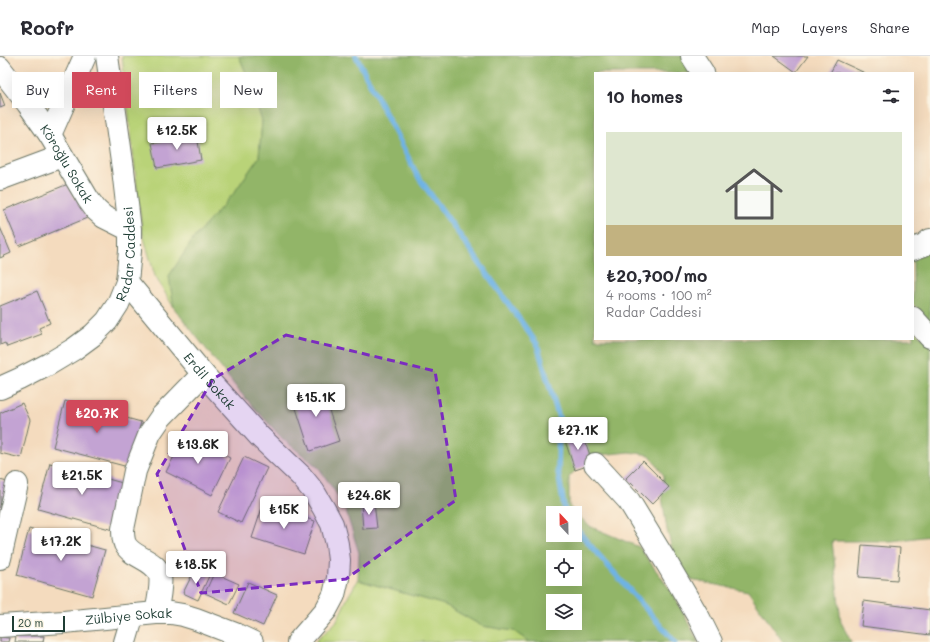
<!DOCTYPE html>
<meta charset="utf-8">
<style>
body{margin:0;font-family:Mali,sans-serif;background:#f7f7f7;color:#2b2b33;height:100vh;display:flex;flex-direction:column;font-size:15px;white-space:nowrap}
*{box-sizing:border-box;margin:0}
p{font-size:13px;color:#7c7c81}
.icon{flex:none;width:22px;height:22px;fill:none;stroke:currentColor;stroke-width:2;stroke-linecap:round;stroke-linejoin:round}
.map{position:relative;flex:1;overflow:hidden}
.details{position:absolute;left:594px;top:16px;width:320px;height:268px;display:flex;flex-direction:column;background:#fff;border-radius:0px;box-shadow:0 4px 16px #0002}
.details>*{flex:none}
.hud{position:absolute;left:12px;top:16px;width:380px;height:36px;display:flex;gap:8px}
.needle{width:26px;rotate:338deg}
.buttons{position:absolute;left:546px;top:450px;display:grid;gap:8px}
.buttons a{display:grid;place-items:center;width:36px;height:36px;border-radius:0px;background:#fff;box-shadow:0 4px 16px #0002;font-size:20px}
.scale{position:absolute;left:12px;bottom:10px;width:53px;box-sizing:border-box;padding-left:4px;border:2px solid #1f3d34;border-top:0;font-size:11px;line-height:14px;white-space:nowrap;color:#1f3d34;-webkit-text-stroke:3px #fcf5e5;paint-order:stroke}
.price{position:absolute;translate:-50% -34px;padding:0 9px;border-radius:4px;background:#fff;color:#222;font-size:13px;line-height:26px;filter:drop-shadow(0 1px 2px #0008)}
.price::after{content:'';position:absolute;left:50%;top:24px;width:12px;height:9px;margin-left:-6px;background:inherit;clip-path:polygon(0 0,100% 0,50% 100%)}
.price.selected{background:#d1495b;color:#fff}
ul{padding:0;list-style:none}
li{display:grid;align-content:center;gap:8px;height:212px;padding:0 12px}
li+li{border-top:1px solid #e1e1e2}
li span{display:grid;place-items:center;height:124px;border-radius:0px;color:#555}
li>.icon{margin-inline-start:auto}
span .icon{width:72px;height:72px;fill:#fffc;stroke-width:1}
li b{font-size:17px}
h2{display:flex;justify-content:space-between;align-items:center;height:48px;padding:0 12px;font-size:17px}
.pill{padding:0 14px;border-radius:0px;background:#fff;box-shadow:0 4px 16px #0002;font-size:14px;line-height:36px}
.pill.selected{background:#d1495b;color:#fff}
header{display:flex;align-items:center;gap:24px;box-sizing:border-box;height:56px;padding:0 20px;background:#fff;border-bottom:1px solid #e1e1e2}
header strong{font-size:19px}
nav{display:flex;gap:22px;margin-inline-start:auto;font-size:14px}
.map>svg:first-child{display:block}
</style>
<header>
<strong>Roofr</strong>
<nav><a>Map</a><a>Layers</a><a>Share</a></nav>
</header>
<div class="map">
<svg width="930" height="586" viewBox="0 0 930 586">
<rect width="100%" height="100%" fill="#fcf5e5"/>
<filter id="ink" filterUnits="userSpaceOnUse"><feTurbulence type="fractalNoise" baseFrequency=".025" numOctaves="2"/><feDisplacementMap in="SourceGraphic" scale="8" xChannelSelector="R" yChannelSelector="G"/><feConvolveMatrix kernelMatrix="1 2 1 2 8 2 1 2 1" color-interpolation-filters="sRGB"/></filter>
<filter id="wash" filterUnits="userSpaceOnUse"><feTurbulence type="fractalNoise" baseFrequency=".012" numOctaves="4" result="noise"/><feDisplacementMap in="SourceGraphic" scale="16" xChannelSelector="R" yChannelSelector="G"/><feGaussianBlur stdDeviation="0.9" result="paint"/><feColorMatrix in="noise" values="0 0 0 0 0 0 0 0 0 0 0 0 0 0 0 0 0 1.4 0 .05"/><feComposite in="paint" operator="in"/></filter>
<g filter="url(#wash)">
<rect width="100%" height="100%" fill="#f4dbbe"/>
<g fill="#b9d378" stroke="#6c8856">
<polygon points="122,0 239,0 247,19 262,65 259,101 234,137 194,182 169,220 174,252 155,220 142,175"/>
<polygon points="358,524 445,549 482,570 514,575 529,586 315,586 336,566 349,539"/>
</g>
<g fill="#92b568" stroke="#58794e" fill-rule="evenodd">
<path d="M239,0H684L697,17H595V283H913V273L930,288V480L892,485H832L841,566L851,586H783L748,535L691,524L674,500L667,474L662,441L664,420L650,399L629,396L590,400L569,421V450L589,470L639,491L674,539L698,586H529L514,575L482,570L445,549L358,524L359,497L344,449L319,412L283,383L240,336L174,252L169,220L194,182L234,137L259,101L262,65L247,19ZM553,457H575V479H553ZM553,501H575V523H553ZM553,545H575V567H553Z"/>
<polygon points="930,194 930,265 913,248 913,202"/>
</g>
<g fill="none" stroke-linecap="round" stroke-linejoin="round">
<g stroke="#6eb3e4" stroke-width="5.5">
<polyline points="356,0 417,119 537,288 559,362 558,415 565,457"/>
<polyline points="575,471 589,488 675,586"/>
</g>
</g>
<g id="blocks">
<g fill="#c3a3d3">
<polygon points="774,0 808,0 796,16"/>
<polygon points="837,4 865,17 830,17"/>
<polygon points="0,37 5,50 0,52"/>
<polygon points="197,79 201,104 157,112 152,87"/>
<polygon points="68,128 75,143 78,141 87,162 19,190 4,154"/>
<polygon points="0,171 11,197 0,202"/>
<polygon points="37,235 50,267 39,272 42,278 7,291 5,287 0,289 0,250"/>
<polygon points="321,330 339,385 310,395 292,340"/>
<polygon points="65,345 141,366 128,411 53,391"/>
<polygon points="22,347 30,364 21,402 0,397 0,357"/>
<polygon points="582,376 593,408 575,414 564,382"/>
<polygon points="185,379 230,402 212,439 166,416"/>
<polygon points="244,401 267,412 241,467 218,456"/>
<polygon points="643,405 669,431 652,448 626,422"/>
<polygon points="50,407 126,428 113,474 38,453"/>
<polygon points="0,424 11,427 0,467"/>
<polygon points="374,446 377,472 363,473 361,447"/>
<polygon points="263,449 315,465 304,498 252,482"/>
<polygon points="29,473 105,494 92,540 17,519"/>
<polygon points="862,489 900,492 897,524 859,521"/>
<polygon points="195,513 209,520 198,544 183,537"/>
<polygon points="214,517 239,528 229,548 205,537"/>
<polygon points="248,526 277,539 263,570 234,557"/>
<polygon points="864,545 930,554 930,579 861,570"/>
<polygon points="16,580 44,580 43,586 15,586"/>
<polygon points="0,581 9,582 8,586 0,586"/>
</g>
</g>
</g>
<g filter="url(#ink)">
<use href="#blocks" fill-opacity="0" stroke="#6a7464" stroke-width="1"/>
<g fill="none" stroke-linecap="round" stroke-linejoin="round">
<g stroke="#6a7464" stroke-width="24">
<g id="minor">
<polyline points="692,0 703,17"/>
<path id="s1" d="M0,12L28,48L50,79L88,143L96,154L104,161L130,174"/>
<polyline points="50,79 85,0"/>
<polyline points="0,123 62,100"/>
<polyline points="913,193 924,189 930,184"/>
<path id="s2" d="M127,226L203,318L259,380L301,420L314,436L324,453L332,468L337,488L339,504L338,522L334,539L326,554L298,586"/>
<polyline points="913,262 930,281"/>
<path id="s3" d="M0,332L20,323L49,308L74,293L93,279L107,265L118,248L127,226L130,195V174L123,113L107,0"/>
<polyline points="595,408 629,445 668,509 699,562 711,586"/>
<polyline points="0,502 17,428"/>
<path d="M156,557C158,547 162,530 160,519C155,503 132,502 125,488C123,483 123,478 123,473L135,415L150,377L161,361L203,318"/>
<path id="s4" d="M0,570L64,566L156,557H171L183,559L196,563L235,578L252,586"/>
<polyline points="125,586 133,559"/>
</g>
</g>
<use href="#minor" stroke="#fff" stroke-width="22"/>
</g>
</g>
<path fill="#7b2cbf" fill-opacity="0.2" stroke="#7b2cbf" stroke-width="3" stroke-dasharray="8 5" stroke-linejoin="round" d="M286,279L435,315L456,444L346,523L201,537L157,418L213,323Z"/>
<g text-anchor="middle" stroke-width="4" stroke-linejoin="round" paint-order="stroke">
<g font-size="13" fill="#1f3d34" stroke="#fcf5e5">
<text dy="5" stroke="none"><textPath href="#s1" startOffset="117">Köroğlu Sokak</textPath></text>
<text dy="5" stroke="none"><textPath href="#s3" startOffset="199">Radar Caddesi</textPath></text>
<text dy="5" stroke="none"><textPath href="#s2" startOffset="129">Erdil Sokak</textPath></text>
<text dy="5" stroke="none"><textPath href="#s4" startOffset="129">Zülbiye Sokak</textPath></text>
</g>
</g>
</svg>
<div class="buttons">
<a><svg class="needle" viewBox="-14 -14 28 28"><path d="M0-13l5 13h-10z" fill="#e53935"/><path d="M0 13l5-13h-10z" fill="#7c7c81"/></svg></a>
<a><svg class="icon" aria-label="locate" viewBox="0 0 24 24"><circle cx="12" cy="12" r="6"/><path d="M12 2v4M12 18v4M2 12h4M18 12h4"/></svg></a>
<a><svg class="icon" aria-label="layers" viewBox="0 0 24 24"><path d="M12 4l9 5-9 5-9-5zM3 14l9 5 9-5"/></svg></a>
</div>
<div class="scale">20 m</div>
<b class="price" style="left:177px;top:95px">₺12.5K</b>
<b class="price" style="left:316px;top:362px">₺15.1K</b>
<b class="price selected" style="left:97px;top:378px">₺20.7K</b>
<b class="price" style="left:578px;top:395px">₺27.1K</b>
<b class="price" style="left:198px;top:409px">₺13.6K</b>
<b class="price" style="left:82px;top:440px">₺21.5K</b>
<b class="price" style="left:369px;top:460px">₺24.6K</b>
<b class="price" style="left:284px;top:474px">₺15K</b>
<b class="price" style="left:61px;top:506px">₺17.2K</b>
<b class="price" style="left:196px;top:529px">₺18.5K</b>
<div class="hud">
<a class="pill">Buy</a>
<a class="pill selected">Rent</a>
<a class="pill">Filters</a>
<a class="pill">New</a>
</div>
<section class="details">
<h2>10 homes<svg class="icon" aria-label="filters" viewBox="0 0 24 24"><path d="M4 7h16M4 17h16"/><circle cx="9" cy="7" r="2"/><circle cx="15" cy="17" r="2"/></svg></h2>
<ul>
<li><span style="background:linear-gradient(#dfe7d0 75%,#c2b280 0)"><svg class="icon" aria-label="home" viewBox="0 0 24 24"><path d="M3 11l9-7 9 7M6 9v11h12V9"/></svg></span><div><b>₺20,700/mo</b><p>4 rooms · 100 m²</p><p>Radar Caddesi</p></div></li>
</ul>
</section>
</div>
